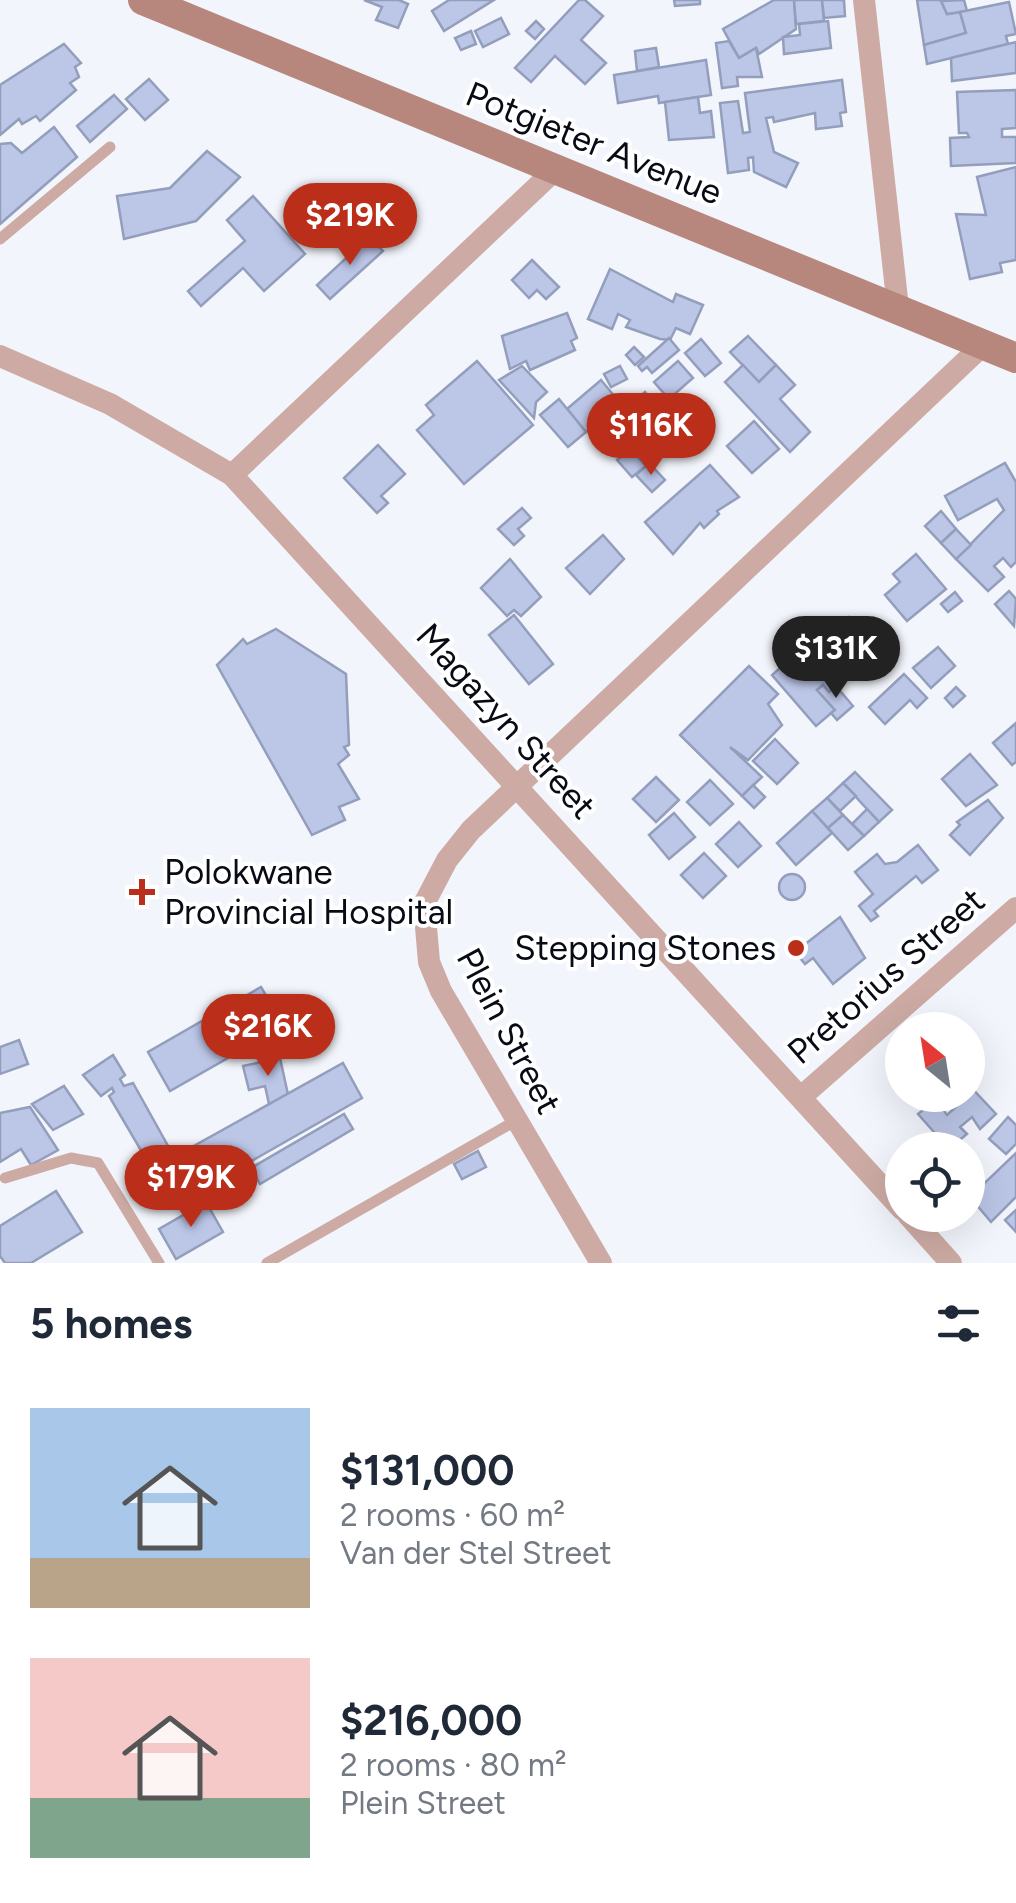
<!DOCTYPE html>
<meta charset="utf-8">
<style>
body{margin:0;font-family:Figtree,sans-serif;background:#f2f2f3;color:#1f2937;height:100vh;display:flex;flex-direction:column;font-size:38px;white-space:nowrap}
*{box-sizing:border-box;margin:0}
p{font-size:32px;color:#747a83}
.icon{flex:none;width:55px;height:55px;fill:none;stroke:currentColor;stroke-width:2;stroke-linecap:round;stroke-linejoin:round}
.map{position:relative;height:1263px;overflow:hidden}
.drawer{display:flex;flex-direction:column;background:#fff;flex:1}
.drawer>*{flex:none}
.needle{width:65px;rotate:330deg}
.fabs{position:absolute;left:885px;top:1012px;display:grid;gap:20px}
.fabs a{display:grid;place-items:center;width:100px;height:100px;border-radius:50%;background:#fff;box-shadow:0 10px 40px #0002;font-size:50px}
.price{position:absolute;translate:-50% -85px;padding:0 22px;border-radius:35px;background:#bb2f1a;color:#fff;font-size:32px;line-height:65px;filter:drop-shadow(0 2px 5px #0008)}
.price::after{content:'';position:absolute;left:50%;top:60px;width:30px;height:22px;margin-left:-15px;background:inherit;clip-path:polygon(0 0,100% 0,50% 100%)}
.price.active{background:#222;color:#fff}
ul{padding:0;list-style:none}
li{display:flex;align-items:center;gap:30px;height:250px;padding:0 30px}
li span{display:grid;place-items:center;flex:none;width:280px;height:200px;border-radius:0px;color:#555}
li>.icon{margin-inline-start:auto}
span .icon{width:120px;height:120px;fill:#fffc;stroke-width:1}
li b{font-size:42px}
h2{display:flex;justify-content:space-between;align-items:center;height:120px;padding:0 30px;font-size:42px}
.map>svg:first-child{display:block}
</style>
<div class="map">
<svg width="1016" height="1263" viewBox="0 0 1016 1263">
<rect width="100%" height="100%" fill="#f2f5fb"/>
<g fill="#bcc6e7" stroke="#939ebc" stroke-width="2.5">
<polygon points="364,0 399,0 408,4 398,28 376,20 382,7"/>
<polygon points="449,0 494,0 444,31 432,11"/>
<polygon points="579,0 585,0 603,16 581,40 606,63 585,84 555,56 531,82 515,68"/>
<polygon points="674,0 700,0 700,4 675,6"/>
<polygon points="774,0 794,0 796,29 759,54 756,48 739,58 723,29"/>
<polygon points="794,0 822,0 824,21 796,24"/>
<polygon points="822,0 844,0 845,16 824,18"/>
<polygon points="917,0 941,0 947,14 960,12 966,33 924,45"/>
<polygon points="964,0 967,11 947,14 941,1"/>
<polygon points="1009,2 1016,34 1006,36 1008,44 927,64 924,45 966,33 960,12"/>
<polygon points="501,18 509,34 483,47 475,31"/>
<polygon points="536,21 544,29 535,39 526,31"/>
<polygon points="828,21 831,48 784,54 783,37 800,35 799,24"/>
<polygon points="471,31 476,44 461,50 455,38"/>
<polygon points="729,41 739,58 756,48 762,77 737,77 738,86 722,88 716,43"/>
<polygon points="1016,42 1016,73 952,81 951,58"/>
<polygon points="64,44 81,63 75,67 79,77 70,83 76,90 40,121 36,116 22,124 19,119 0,135 0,85"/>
<polygon points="656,48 659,67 637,71 635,51"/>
<polygon points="706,60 711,95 659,103 658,96 618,103 614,75"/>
<polygon points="149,79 168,100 145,120 126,99"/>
<polygon points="842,80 846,112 840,113 842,126 816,129 815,113 774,122 773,117 766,118 774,152 798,163 786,187 754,172 753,157 748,158 749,170 728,173 720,103 738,101 743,133 750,132 745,93"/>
<polygon points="1016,90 1016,128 1002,129 1002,137 1016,137 1016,163 951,166 950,138 969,137 967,133 959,133 957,92"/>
<polygon points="114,95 127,109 90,142 77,126"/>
<polygon points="698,97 700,113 711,111 714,137 669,140 665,102"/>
<polygon points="54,127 77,157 0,224 0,144 11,143 22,153"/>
<polygon points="207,151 240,177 196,221 124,239 117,196 170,188"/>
<polygon points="1016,167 1016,260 1000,263 1002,272 970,279 956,214 986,215 977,177"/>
<polygon points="253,196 305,254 264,291 243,268 201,306 188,291 245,241 227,220"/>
<polygon points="369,237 383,251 330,299 317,285"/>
<polygon points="532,260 559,287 546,299 537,290 529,298 512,280"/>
<polygon points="610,269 673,302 676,294 703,305 690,334 676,328 670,340 660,339 626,327 630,320 618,314 612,329 588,319"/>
<polygon points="567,313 577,338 571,341 575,350 530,370 526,361 510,369 502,336"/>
<polygon points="748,336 776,365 759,382 730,352"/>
<polygon points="669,338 679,350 652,373 647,367 642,371 638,366"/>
<polygon points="701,339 721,363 705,376 685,353"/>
<polygon points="634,347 644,357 635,365 626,355"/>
<polygon points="477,361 533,425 464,484 417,430 434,415 426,405"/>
<polygon points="678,361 693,378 669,399 654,382"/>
<polygon points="743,365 759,382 776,365 795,385 780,399 810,432 790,452 725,382"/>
<polygon points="522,366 547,392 536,402 534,418 499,380"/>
<polygon points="620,366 627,379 611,387 604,374"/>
<polygon points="601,380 620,403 586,432 567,409"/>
<polygon points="645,392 655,404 645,412 636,400"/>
<polygon points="559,399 586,432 568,447 540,415"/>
<polygon points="636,400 650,418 636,429 622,411"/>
<polygon points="622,411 641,436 623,450 604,425"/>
<polygon points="754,421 779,449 752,473 727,446"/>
<polygon points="378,445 405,474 381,496 388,503 377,513 344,478"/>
<polygon points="631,449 646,466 632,477 617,460"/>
<polygon points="649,463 665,480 652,492 636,475"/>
<polygon points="1005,463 1016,482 1016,562 1011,567 1003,558 994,566 1004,577 988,591 956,559 1004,510 997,499 958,520 945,496"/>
<polygon points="710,465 739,497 717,511 719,514 704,528 700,523 673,554 645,522"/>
<polygon points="522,508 531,518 518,529 524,536 514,545 498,529"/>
<polygon points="941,511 956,529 941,543 925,526"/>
<polygon points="956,529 971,545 956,559 941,543"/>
<polygon points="603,535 624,559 590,594 566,568"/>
<polygon points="916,554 946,589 907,621 885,595 900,582 893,574"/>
<polygon points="510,559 541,597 521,616 514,610 507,616 481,588"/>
<polygon points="1009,591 1016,599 1014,626 995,604"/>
<polygon points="955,592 962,601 948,612 941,604"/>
<polygon points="514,615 553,664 529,684 489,635"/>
<polygon points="849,617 877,649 829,692 823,685 817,690 835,710 816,726 772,675 788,661 801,676 841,640 833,631"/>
<polygon points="276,629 346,674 349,745 344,747 349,755 338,764 359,799 339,807 345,820 312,835 217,665 243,639 247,644"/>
<polygon points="938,647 955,666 931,688 913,668"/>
<polygon points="749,666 778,694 768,704 782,725 748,760 730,747 762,777 742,796 680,735"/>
<polygon points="904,674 927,698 917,708 910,700 885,724 869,707"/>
<polygon points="823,685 829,692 836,686 853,706 837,720 831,713 835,710 817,690"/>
<polygon points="956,687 965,696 953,707 945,698"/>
<polygon points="1016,723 1016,762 1012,765 993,743"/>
<polygon points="775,739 798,763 777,784 753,761"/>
<polygon points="970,754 997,785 966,806 942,779"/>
<polygon points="855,772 892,810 879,822 843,783"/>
<polygon points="656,777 679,800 656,822 633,799"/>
<polygon points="710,780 733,804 710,825 687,802"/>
<polygon points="843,783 856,796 840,811 827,798"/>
<polygon points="753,785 765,797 754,808 742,796"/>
<polygon points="827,798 843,815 828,828 812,811"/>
<polygon points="988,800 1003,818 970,855 950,835 960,825 957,822"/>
<polygon points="867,809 879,822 864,836 852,824"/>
<polygon points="812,811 832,833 796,865 777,843"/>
<polygon points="674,813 695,837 669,859 649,835"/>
<polygon points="843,815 864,836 848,850 828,828"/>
<polygon points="739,822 761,846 738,867 716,844"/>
<polygon points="918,845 938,870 922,883 916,876 874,911 878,916 871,921 859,906 873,894 855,872 877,854 885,864 897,862"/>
<polygon points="704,853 726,876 703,898 681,875"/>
<circle cx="792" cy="887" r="13"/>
<polygon points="840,917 865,958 833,984 813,958 805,964 795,952"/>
<polygon points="261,987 284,1026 170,1091 148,1052"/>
<polygon points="19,1040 28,1064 0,1074 0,1047"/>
<polygon points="113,1055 125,1075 120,1079 124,1086 133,1083 177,1162 156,1176 109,1096 114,1092 112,1088 101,1096 83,1075"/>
<polygon points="280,1058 289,1099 269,1104 265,1086 249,1090 243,1066"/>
<polygon points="343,1063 362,1098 213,1183 192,1147"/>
<polygon points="968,1084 996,1114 980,1129 972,1117 960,1127 967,1134 949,1149 918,1114 936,1100 947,1115 957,1106 951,1099 968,1095"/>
<polygon points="64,1086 83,1114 53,1130 32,1104"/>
<polygon points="30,1107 58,1150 31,1165 21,1149 0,1162 0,1113"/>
<polygon points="344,1114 353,1129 260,1184 251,1168"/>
<polygon points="1008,1117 1016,1125 1016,1144 1006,1154 989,1139"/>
<polygon points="478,1151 486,1167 462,1179 454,1164"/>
<polygon points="1016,1153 1016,1197 991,1222 970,1197"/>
<polygon points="56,1191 82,1232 31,1263 5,1263 0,1256 0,1226"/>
<polygon points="206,1202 223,1232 176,1259 159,1229"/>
<polygon points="1016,1210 1016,1232 1005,1220"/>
</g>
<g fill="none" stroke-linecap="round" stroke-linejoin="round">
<g stroke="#cdaba4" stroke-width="11">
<polyline points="0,239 110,147"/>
<polyline points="5,1178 71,1158 98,1163 159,1263"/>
<polyline points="267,1263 517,1120"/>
</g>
<g stroke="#cdaba4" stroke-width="22">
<polyline points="864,0 898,308"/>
<polyline points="0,356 110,404 232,475 902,1209"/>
<polyline points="232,475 557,168"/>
<polyline points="801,1097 1016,908"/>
<polyline points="908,1215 951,1263"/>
<polyline points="601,1263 441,991 429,962 424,904 447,860 471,830 984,344"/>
</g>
<polyline stroke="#b7867c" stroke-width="30" points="143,0 1016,358"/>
</g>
<g fill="#bb2f1a" stroke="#fff" stroke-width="4">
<path d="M137 877h10v10h10v10h-10v10h-10v-10h-10v-10h10z"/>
<circle cx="796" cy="948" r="10"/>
</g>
<g text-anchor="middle" stroke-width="8" stroke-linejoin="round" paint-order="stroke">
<g font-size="35" fill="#080b15" stroke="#fff">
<text transform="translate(594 143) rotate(22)" y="12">Potgieter Avenue</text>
<text transform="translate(506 721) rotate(48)" y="12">Magazyn Street</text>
<text transform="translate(886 976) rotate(-41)" y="12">Pretorius Street</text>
<text transform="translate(509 1031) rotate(62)" y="12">Plein Street</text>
</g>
<g font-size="35" fill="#080b15" stroke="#fff" text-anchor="start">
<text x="164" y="884">Polokwane<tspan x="164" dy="40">Provincial Hospital</tspan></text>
<text x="776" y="960" text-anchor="end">Stepping Stones</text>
</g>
</g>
</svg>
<div class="fabs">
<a><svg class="needle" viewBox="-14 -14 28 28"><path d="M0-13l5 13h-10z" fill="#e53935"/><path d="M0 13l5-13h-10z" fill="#747a83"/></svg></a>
<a><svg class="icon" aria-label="locate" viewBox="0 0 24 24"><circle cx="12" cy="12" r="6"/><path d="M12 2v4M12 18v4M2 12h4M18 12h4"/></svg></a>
</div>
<b class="price" style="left:350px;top:268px">$219K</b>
<b class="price" style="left:651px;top:478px">$116K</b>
<b class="price active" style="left:836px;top:701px">$131K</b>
<b class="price" style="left:268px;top:1079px">$216K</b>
<b class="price" style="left:191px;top:1230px">$179K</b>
</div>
<section class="drawer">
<h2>5 homes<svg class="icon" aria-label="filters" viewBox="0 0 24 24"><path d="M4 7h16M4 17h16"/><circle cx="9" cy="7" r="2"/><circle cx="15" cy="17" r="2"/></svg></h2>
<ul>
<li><span style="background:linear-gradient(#a9c7e8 75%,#b9a48a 0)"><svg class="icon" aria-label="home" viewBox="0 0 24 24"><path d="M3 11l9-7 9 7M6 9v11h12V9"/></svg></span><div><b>$131,000</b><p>2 rooms · 60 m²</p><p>Van der Stel Street</p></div></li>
<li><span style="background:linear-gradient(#f6c9c9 70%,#7fa58c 0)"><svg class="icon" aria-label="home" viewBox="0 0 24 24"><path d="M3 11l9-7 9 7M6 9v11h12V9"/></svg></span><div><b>$216,000</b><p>2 rooms · 80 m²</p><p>Plein Street</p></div></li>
</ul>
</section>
